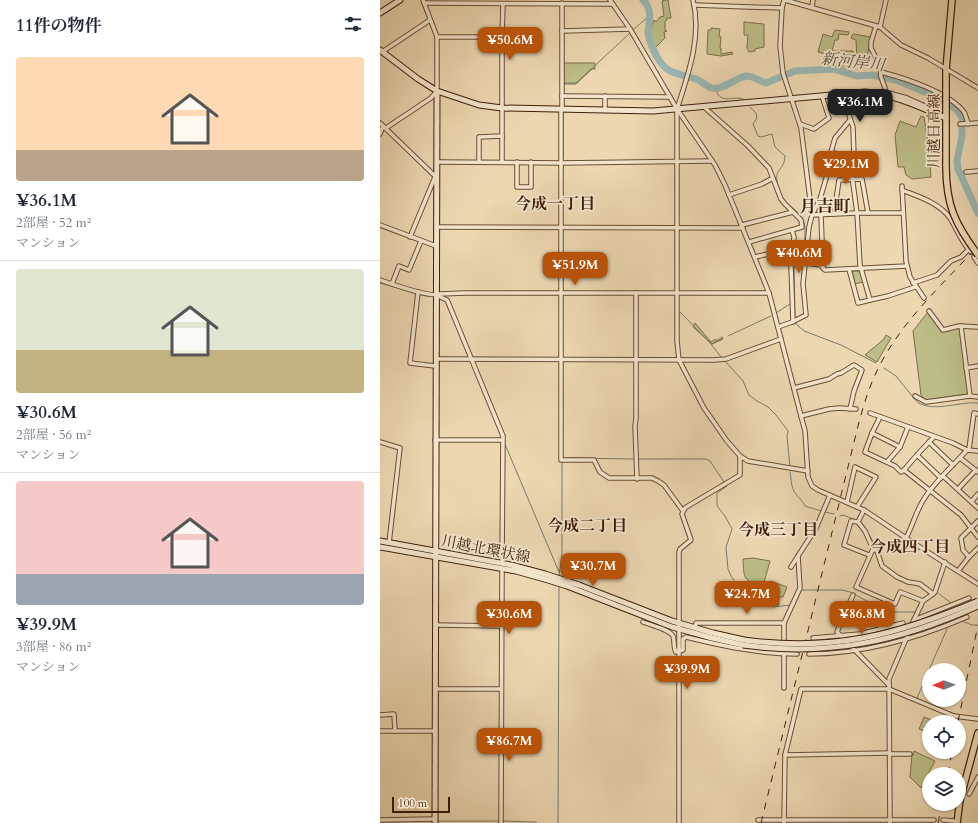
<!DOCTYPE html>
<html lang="ja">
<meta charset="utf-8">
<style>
body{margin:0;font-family:Cardo,"Noto Serif JP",serif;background:#f2f2f3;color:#1f2937;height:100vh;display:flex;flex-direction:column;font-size:15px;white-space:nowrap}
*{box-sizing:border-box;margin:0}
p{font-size:13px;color:#747a83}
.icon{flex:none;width:22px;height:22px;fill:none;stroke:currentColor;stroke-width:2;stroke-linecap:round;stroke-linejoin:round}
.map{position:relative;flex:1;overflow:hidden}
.sheet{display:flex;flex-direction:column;background:#fff;width:380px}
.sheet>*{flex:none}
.needle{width:26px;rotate:269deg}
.fabs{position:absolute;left:542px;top:663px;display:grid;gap:8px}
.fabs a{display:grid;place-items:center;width:44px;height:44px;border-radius:50%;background:#fff;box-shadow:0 1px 3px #0004;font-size:20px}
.scale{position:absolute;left:12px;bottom:10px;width:58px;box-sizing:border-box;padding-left:4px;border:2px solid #3f1f0a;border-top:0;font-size:11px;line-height:14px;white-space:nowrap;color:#3f1f0a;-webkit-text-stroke:3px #f3e5cc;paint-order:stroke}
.price{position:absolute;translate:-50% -34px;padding:0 9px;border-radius:8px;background:#b45309;color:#fff;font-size:13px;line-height:26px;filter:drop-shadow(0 1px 2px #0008)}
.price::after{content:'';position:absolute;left:50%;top:24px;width:12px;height:9px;margin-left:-6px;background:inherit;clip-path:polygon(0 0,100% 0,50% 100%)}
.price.active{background:#222;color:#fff}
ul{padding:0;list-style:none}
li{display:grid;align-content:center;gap:8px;height:212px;padding:0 16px}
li+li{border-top:1px solid #e0e1e3}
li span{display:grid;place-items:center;height:124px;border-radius:4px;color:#555}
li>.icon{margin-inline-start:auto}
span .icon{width:72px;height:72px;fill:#fffc;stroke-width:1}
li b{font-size:17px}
h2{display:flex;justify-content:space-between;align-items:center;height:48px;padding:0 16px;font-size:17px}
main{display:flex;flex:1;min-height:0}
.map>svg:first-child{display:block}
</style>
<main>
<section class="sheet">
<h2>11件の物件<svg class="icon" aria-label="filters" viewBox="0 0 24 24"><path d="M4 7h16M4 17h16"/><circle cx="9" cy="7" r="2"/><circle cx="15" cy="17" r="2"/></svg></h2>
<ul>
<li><span style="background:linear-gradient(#ffd9b3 75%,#b9a48a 0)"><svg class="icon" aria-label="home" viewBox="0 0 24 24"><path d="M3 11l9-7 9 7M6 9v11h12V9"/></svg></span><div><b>¥36.1M</b><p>2部屋 · 52 m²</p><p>マンション</p></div></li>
<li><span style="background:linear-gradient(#dfe7d0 65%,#c2b280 0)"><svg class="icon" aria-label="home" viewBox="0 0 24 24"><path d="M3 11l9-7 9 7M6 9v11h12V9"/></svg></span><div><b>¥30.6M</b><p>2部屋 · 56 m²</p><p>マンション</p></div></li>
<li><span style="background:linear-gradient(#f6c9c9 75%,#9aa5b1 0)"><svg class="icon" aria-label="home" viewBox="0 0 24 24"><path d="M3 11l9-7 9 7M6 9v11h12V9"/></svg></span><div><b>¥39.9M</b><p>3部屋 · 86 m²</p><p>マンション</p></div></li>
</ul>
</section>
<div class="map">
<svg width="598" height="823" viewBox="0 0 598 823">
<rect width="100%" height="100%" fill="#ecd7b1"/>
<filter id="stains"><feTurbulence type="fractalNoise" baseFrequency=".005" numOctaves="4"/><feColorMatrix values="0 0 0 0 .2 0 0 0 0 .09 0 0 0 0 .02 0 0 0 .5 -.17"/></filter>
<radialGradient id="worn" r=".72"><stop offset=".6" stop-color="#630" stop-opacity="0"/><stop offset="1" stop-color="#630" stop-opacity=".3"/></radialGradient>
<g fill="#bcbd88" stroke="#7e6e49">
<polygon points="285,0 288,0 291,18 287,18 287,20 285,21 285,30 287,31 284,32 285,38 275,48 273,47 269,33 274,20 276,22 280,17 284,16 282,1"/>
<polygon points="364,22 384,24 384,47 375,49 375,51 369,52 367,48 368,35 364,35"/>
<polygon points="331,28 340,29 339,36 341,37 340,48 341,48 341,54 352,52 353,54 341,56 327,54 328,30 331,30"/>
<polygon points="455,30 469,32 468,35 459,34 458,40 455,40 452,51 473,51 474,59 466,60 466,70 453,66 452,56 438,52 443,34 452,37"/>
<polygon points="473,34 491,37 487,58 477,59 476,40 471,38"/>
<polygon points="183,63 215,63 215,69 212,69 196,84 183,84"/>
<polygon points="541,116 544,117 548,141 551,177 532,179 526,175 524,167 518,167 515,135 520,121 536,127"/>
<polygon points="457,200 465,200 466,212 457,212 456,211"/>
<polygon points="472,271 480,271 483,282 475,284"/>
<polygon points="548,312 562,330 580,328 588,394 545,400 541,395 533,331"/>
<polygon points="315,323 331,342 334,340 338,340 342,337 343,339 332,344 313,327"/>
<polygon points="506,335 511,338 497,362 485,355 504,339"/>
<path d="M373,558L390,561L383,586C363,580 364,580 363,559Z"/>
<path d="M390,581L407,587L403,597H398L399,605C386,607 374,599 364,592L372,588V585L387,589Z"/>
<polygon points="544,717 557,722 549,722 549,733 539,729"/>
<polygon points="534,751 555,761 541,788 530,777 532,755 533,755"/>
</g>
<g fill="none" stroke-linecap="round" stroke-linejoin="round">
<g stroke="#767b6f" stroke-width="1">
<polyline points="253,30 270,15"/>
<polyline points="184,83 196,83 249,34"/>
<path d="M336,88C339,106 352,95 363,99"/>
<path d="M370,107L376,113L377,118L373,124L378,136L381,137L392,134L395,147L405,156C404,173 393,166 398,186"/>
<polyline points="183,156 183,114"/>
<path d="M406,203C418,212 426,217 425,233C425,237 425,242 423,246C421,252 415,255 414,261L415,318"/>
<polyline points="0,283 18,288"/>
<polyline points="66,303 84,344"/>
<polyline points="300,312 331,344 341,357"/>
<polyline points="396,313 410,304"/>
<polyline points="415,322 417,325 424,331 461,345 496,363"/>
<polyline points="348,336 391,316"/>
<polyline points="332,344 342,339"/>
<polyline points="345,361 363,381 369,395 377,401 388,407 396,415 408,431 407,436 410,467"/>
<path d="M504,368L516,376L537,402C553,413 580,401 598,403"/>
<polyline points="124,442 179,572"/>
<polyline points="189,458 253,459"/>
<polyline points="258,459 326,459 330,461 344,482"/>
<path d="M410,472C411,477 411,484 413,489C415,495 422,499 425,506L441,511"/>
<polyline points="347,486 337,493 337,506 345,516 352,529 346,547 348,569 351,576 361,591 373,600 393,607 411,605"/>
<polyline points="445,512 454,514"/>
<polyline points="460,516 463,515 476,520"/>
<polyline points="479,522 486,529 497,549"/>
<polyline points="179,576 182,554 182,462"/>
<polyline points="532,581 539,582"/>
<polyline points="421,590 462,590 470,592 500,608 511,612 535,612"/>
<polyline points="558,593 571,603"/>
<polyline points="582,621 592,625 598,625"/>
<polyline points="549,670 567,629"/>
<polyline points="537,698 549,671"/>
<polyline points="57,821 119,821"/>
<polyline points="123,821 155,822 157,823"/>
<polyline points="0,822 53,821"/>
<polyline points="178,823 179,586"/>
</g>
<path stroke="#9ab8b3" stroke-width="7" d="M263,0C273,10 269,20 268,32C268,38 271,44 273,49C284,74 293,72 316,79C322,81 326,87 332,88C342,91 357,77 366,76C374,76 379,81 386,83L415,71L453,69L477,76L492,75L516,80L557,97L576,109L582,117V136L577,161L578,169L598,213"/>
<g stroke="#6a4d34" stroke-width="5.5">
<g id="street">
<polyline points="230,0 250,29 297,109 335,165 345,185 389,293 421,416 425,431 428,477 432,486 438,490 484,510 532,542 598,584"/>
<path d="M313,0C322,37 308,75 297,109V341L299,360L324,408L347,441L360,456L368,461L428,471"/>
<polyline points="404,0 402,8 400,46 403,73 421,128 432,215"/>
<polyline points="405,0 500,27 521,45 548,58 598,88"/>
<polyline points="44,3 232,4"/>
<polyline points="182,3 182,109"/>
<polyline points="314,5 402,8"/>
<polyline points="432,7 433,0"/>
<polyline points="496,26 491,42 491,48 500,66 501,77 505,88 505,95"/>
<polyline points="500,27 506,0"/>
<polyline points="182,31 250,29"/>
<polyline points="57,37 122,37 122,162"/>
<polyline points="122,37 123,4"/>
<polyline points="2,52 50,20"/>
<path d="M501,72C524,78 569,92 584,112C586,116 587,120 588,124"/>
<polyline points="505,92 527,98 554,110"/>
<polyline points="462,94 473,127 474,157 472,176 477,213 480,265 490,300 508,296 535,287"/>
<polyline points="182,96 290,97"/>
<polyline points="225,96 225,110"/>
<polyline points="324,107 368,146 389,168 401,199 405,204 421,220 422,227 369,242"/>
<polyline points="181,109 181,460 214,460 220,472 229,478 272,478 278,481 284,485 303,511"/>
<polyline points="553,116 556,120"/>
<polyline points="0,123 57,178"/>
<polyline points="420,124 434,129 449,118 442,96"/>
<polyline points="580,124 598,123"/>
<polyline points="6,128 51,98 57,91 57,37 43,0"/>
<polyline points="0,134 3,126"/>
<polyline points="453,153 451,152 455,138 470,120"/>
<polyline points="57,162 181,163 332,161"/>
<polyline points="99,162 99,137 122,136"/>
<polyline points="137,162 137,187 151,187 151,162"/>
<polyline points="586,172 598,171"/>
<polyline points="522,186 526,261 530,277 544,298"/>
<path d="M522,190C539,197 558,202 570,218C577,229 581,242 591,252"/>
<polyline points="349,195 382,184 393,178"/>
<polyline points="454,214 459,180 482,179 488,213"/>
<polyline points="432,215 477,213 523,213"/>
<polyline points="441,215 443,268 445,270 527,266"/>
<polyline points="0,225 56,246"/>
<polyline points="362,225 413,212"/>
<polyline points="57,227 363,228"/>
<polyline points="30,237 55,177"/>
<polyline points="375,257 413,248 414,237 412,230"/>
<polyline points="594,257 598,263"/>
<polyline points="426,263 441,265 443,268"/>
<polyline points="469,269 478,303 490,300"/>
<path d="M0,280C12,284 50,298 59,294L85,293H389"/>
<polyline points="533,283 557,275 571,261 581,257 588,250"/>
<polyline points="12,284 19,266 29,270 41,241"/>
<polyline points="38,292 30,363 55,366"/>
<polyline points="256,293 256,418 255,426 257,479"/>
<polyline points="56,295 67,300 68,302 123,436 122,563"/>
<polyline points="549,311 563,330 579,326 598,327"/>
<polyline points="413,322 411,265 413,248"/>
<polyline points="581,326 590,396 598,397"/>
<polyline points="398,327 412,322 426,315 423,284 429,227 432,215 440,199 445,182 453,153 474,157"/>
<polyline points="56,359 334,360 346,359 401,339"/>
<polyline points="586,368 598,366"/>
<polyline points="414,388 449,379 457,374 461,373 474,365 482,370 474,391 470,409"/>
<polyline points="535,396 546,402 590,396"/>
<polyline points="490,413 573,443 587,450"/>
<polyline points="421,416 449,409 459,408 476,409"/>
<polyline points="500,417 492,433 485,452 515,466 521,472 524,470 581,515 598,537"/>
<polyline points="492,433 520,447"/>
<polyline points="554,437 549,442 573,465"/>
<polyline points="55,440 122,440"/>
<polyline points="0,442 20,448 9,543"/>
<polyline points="589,449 594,413 598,414"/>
<polyline points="537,455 549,442"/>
<polyline points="580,458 598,472"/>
<polyline points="507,462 520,447 528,427"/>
<polyline points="524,470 537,455 561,478"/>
<polyline points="563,476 598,508"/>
<polyline points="578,489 596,470"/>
<polyline points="592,501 598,494"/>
<polyline points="467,502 475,467 496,477 477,507"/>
<polyline points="484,510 478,522 485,531 493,549 476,587 515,604 520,592 543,601"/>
<polyline points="478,522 471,521 464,545 489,555"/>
<path d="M526,538C533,525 536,511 544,499C555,481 573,466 587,450L598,451"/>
<polyline points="493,549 497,551 502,566 517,577 528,582 535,583 540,584 553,594"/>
<polyline points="589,557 583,550 581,538 598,521"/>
<polyline points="411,567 436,528 450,495"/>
<polyline points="578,571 589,557 598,548"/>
<polyline points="473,595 457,632 509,685"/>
<polyline points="534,620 589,598"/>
<path d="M263,622C270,625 289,629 293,636C295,641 293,647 296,652L303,650V639L306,637C343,646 379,654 417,654"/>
<polyline points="55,625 121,626"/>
<polyline points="531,626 543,601 553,594 555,592 565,562"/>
<polyline points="315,628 316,623 404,623"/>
<polyline points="433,638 480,634 523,623"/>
<polyline points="404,645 404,623 420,588 418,556"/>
<path d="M429,654C484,654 536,639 587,617"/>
<polyline points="404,688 404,654"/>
<polyline points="55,689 121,689"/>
<polyline points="0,715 14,714 15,731"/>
<polyline points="0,731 55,731"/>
<polyline points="510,754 530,754"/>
<polyline points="405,755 510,753"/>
<polyline points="589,794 598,777"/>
<polyline points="0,820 55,819"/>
<polyline points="378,820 554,820"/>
<polyline points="563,820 574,821 577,822"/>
<polyline points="121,823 122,569"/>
<polyline points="299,823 299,552 300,549 311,540 302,514 305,508 308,506 360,475 360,456"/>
<polyline points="404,823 405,755 421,689 509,689 574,716 598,719"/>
<polyline points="510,823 509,679 529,632"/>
</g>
</g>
<g stroke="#3f1f0a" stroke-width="7">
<g id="secondary">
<polyline points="0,13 20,0"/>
<path d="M0,50L38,79L57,91L99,105L122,108L273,111L485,92C513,94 540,107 566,118"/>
<polyline points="0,541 131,565 165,574 199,585 292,621 333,633 364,640"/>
<polyline points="0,547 136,571 168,580 187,586 292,627 332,638 363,645"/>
<polyline points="55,823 57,91"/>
</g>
</g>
<g stroke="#3f1f0a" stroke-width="8">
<g id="primary">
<polyline points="566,91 566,70 572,0"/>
<polyline points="566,166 566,109"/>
<polyline points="577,823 580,800 598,733"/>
</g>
</g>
<use href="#street" stroke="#f3e5cc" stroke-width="3.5"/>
<use href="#secondary" stroke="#f3e5cc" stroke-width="5"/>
<use href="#primary" stroke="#ecd7b1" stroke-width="5.5"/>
<g stroke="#3f1f0a" stroke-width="1" stroke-dasharray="7 7" stroke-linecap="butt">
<polyline points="578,722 598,625"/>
<polyline points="568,774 572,752"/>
<path d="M381,823L477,430C483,406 490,383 502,361C526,317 564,283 598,246"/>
<polyline points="558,823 562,804"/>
</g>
<g stroke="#3f1f0a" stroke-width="7" stroke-linecap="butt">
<g id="secondary-bridge">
<path d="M364,640C452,652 517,635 598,601"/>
<path d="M363,645C449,657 520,641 598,606"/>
</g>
</g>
<g stroke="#3f1f0a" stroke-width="8" stroke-linecap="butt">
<g id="primary-bridge">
<polyline points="566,109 566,91"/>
<path d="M566,166C566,205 575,224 598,255"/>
</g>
</g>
<use href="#secondary-bridge" stroke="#f3e5cc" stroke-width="5"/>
<use href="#primary-bridge" stroke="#ecd7b1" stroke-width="5.5"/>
</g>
<g text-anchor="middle" stroke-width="3.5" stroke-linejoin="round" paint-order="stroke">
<g font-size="15" fill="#3f1f0a" stroke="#f3e5cc">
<text transform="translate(554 131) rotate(-90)" y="5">川越日高線</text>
<text transform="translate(106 549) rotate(11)" y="5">川越北環状線</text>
</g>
<g font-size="16" font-style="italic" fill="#5a4d3d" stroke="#f3e5cc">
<text transform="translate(473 61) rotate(6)" y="6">新河岸川</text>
</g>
<g font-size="16" font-weight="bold" fill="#3f1f0a" stroke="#f3e5cc">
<text x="175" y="209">今成一丁目</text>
<text x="207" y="531">今成二丁目</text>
<text x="398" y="535">今成三丁目</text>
<text x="530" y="552">今成四丁目</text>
</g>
<g font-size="17" font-weight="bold" fill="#3f1f0a" stroke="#f3e5cc">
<text x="445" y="212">月吉町</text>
</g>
</g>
<rect width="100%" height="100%" filter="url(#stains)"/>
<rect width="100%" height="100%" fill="url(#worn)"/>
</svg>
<div class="fabs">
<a><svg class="needle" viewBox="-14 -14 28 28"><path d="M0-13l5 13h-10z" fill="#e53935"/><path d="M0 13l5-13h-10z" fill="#747a83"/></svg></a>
<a><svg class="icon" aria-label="locate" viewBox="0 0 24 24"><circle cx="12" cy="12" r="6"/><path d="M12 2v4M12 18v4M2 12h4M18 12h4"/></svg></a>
<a><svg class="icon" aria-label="layers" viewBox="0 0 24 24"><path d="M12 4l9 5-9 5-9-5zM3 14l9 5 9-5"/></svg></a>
</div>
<div class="scale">100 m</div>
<b class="price" style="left:130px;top:61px">¥50.6M</b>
<b class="price active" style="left:480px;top:123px">¥36.1M</b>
<b class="price" style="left:466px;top:185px">¥29.1M</b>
<b class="price" style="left:419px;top:274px">¥40.6M</b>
<b class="price" style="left:195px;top:286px">¥51.9M</b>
<b class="price" style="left:213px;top:587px">¥30.7M</b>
<b class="price" style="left:367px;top:615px">¥24.7M</b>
<b class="price" style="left:129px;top:635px">¥30.6M</b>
<b class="price" style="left:482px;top:635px">¥86.8M</b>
<b class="price" style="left:307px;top:690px">¥39.9M</b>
<b class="price" style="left:129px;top:762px">¥86.7M</b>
</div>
</main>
